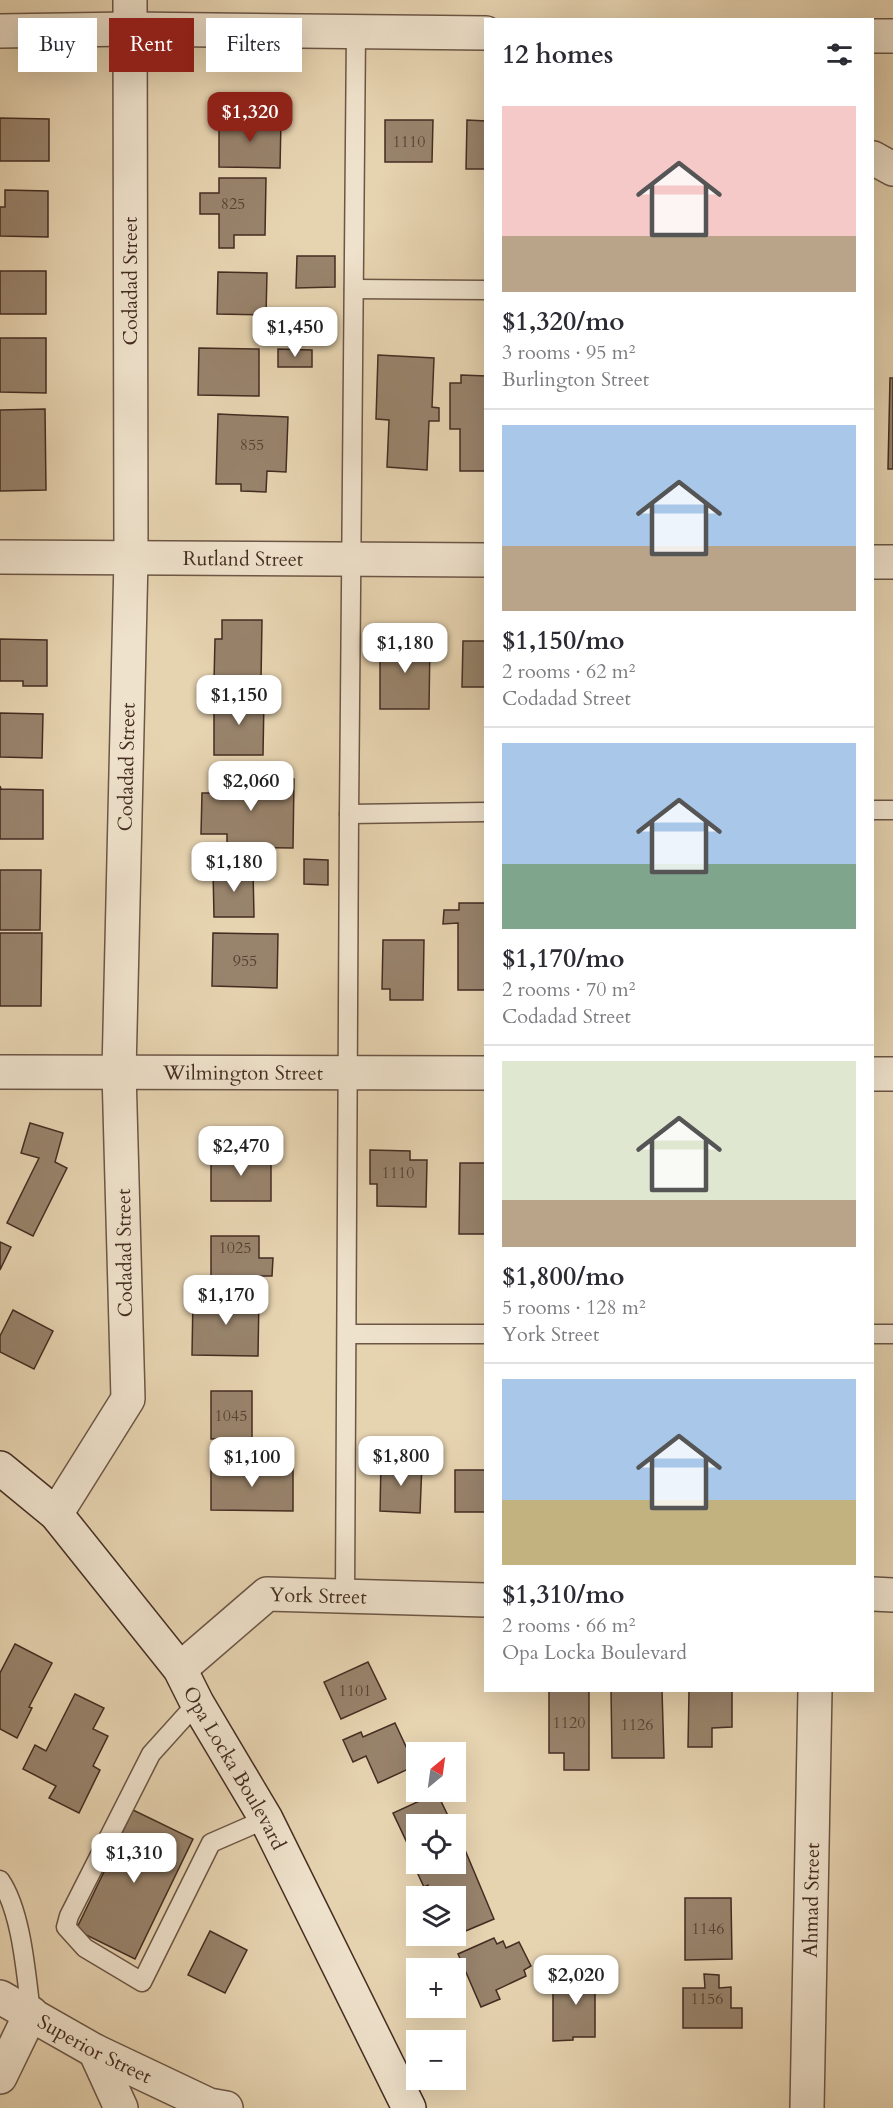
<!DOCTYPE html>
<meta charset="utf-8">
<style>
body{margin:0;font-family:Cardo,serif;background:#f2f2f3;color:#2b2b33;height:100vh;display:flex;flex-direction:column;font-size:22px;white-space:nowrap}
*{box-sizing:border-box;margin:0}
p{font-size:20px;color:#7c7c81}
.icon{flex:none;width:33px;height:33px;fill:none;stroke:currentColor;stroke-width:2;stroke-linecap:round;stroke-linejoin:round}
.map{position:relative;flex:1;overflow:hidden}
.side{position:absolute;left:484px;top:18px;width:390px;height:1674px;display:flex;flex-direction:column;background:#fff;border-radius:0px;box-shadow:0 6px 24px #0002}
.side>*{flex:none}
.hud{position:absolute;left:18px;top:18px;width:376px;height:54px;display:flex;gap:12px}
.needle{width:39px;rotate:29deg}
.buttons{position:absolute;left:406px;top:1742px;display:grid;gap:12px}
.buttons a{display:grid;place-items:center;width:60px;height:60px;border-radius:0px;background:#fff;box-shadow:0 6px 24px #0002;font-size:30px}
.price{position:absolute;translate:-50% -51px;padding:0 14px;border-radius:12px;background:#fff;color:#222;font-size:20px;line-height:39px;filter:drop-shadow(0 2px 3px #0008)}
.price::after{content:'';position:absolute;left:50%;top:36px;width:18px;height:14px;margin-left:-9px;background:inherit;clip-path:polygon(0 0,100% 0,50% 100%)}
.price.current{background:#8f2418;color:#fff}
ul{padding:0;list-style:none}
li{display:grid;align-content:center;gap:12px;height:318px;padding:0 18px}
li+li{border-top:2px solid #e1e1e2}
li span{display:grid;place-items:center;height:186px;border-radius:0px;color:#555}
li>.icon{margin-inline-start:auto}
span .icon{width:108px;height:108px;fill:#fffc;stroke-width:1}
li b{font-size:26px}
h2{display:flex;justify-content:space-between;align-items:center;height:72px;padding:0 18px;font-size:26px}
.chip{padding:0 21px;border-radius:0px;background:#fff;box-shadow:0 6px 24px #0002;font-size:21px;line-height:54px}
.chip.current{background:#8f2418;color:#fff}
.map>svg:first-child{display:block}
</style>
<div class="map">
<svg width="893" height="2108" viewBox="0 0 893 2108">
<rect width="100%" height="100%" fill="#e6d3b0"/>
<filter id="stains"><feTurbulence type="fractalNoise" baseFrequency=".00333" numOctaves="4"/><feColorMatrix values="0 0 0 0 .2 0 0 0 0 .09 0 0 0 0 .02 0 0 0 .5 -.17"/></filter>
<radialGradient id="worn" r=".72"><stop offset=".6" stop-color="#630" stop-opacity="0"/><stop offset="1" stop-color="#630" stop-opacity=".3"/></radialGradient>
<g fill="#98836c" stroke="#442d22" stroke-width="1.5">
<polygon points="0,118 49,119 49,161 0,161"/>
<polygon points="219,119 281,120 280,168 219,167"/>
<polygon points="385,120 433,120 432,162 385,162"/>
<polygon points="467,120 486,121 486,169 466,169"/>
<polygon points="219,178 266,178 265,235 234,235 234,248 219,248 219,214 200,214 200,193 219,193"/>
<polygon points="5,190 48,191 48,237 0,236 0,207 5,207"/>
<polygon points="297,256 335,256 335,287 296,288"/>
<rect x="0" y="271" width="46" height="43"/>
<polygon points="218,272 267,273 266,315 217,314"/>
<polygon points="0,338 46,338 46,393 0,392"/>
<polygon points="199,348 259,349 259,396 198,395"/>
<polygon points="278,349 312,350 312,367 278,367"/>
<polygon points="378,355 434,358 432,407 439,408 439,421 429,421 427,470 387,467 389,420 376,419"/>
<polygon points="461,375 486,376 486,471 460,471 460,429 450,429 450,383 461,383"/>
<polygon points="890,378 893,378 893,469 888,469"/>
<polygon points="45,409 46,490 0,491 0,410"/>
<polygon points="218,414 288,417 286,472 267,471 266,492 241,491 241,484 216,484"/>
<polygon points="222,620 262,620 261,681 214,681 215,639 222,639"/>
<polygon points="0,639 47,640 47,686 23,686 23,681 0,681"/>
<polygon points="380,640 430,640 429,709 380,709"/>
<polygon points="463,641 486,641 486,687 462,687"/>
<polygon points="214,697 264,698 263,755 214,755"/>
<polygon points="0,713 43,714 42,758 0,757"/>
<polygon points="214,778 294,779 293,848 227,847 227,834 201,834 202,793 214,793"/>
<polygon points="0,786 1,789 43,790 43,839 0,839"/>
<polygon points="304,859 328,860 328,885 304,884"/>
<polygon points="253,869 254,917 214,917 213,870"/>
<polygon points="0,870 41,870 40,930 0,930"/>
<polygon points="459,903 486,903 486,990 458,990 458,923 443,924 444,910 459,910"/>
<polygon points="0,933 42,933 41,1006 0,1006"/>
<polygon points="213,933 278,934 277,988 212,986"/>
<polygon points="383,940 424,940 423,1000 390,1000 390,989 382,989"/>
<polygon points="30,1123 63,1133 55,1162 67,1168 33,1236 7,1223 39,1158 21,1153"/>
<polygon points="370,1150 410,1151 410,1160 427,1160 426,1207 377,1206 377,1184 370,1184"/>
<polygon points="211,1153 271,1154 271,1201 211,1201"/>
<polygon points="460,1163 486,1163 486,1234 459,1234"/>
<polygon points="211,1236 259,1236 259,1258 273,1258 272,1276 211,1276"/>
<polygon points="0,1242 11,1247 0,1270"/>
<polygon points="193,1296 259,1296 258,1356 192,1355"/>
<polygon points="13,1310 53,1331 34,1369 0,1352 0,1336"/>
<polygon points="211,1391 252,1391 252,1438 211,1439"/>
<polygon points="381,1462 422,1463 420,1513 380,1511"/>
<polygon points="211,1466 293,1466 293,1511 211,1510"/>
<rect x="455" y="1470" width="31" height="42"/>
<polygon points="15,1644 52,1663 29,1707 32,1708 17,1738 0,1729 0,1673"/>
<polygon points="368,1662 386,1699 341,1719 324,1682"/>
<polygon points="549,1690 589,1690 589,1770 564,1770 564,1753 549,1753"/>
<polygon points="611,1690 662,1690 664,1758 612,1758"/>
<polygon points="689,1690 732,1690 732,1727 712,1728 712,1747 688,1747"/>
<polygon points="75,1694 104,1708 93,1729 108,1736 93,1766 100,1770 79,1813 49,1798 56,1786 23,1769 35,1745 46,1751"/>
<polygon points="395,1723 415,1766 378,1783 366,1756 353,1762 343,1740 361,1732 363,1737"/>
<polygon points="437,1793 452,1824 417,1824 417,1863 425,1863 418,1866 393,1813"/>
<polygon points="133,1810 193,1839 135,1959 76,1930 113,1853 107,1850 118,1829 123,1831"/>
<polygon points="456,1834 462,1846 456,1849"/>
<polygon points="465,1850 494,1919 456,1935 456,1896 432,1896 428,1885 424,1887 416,1870 434,1863 456,1863 456,1854"/>
<polygon points="685,1898 731,1898 732,1959 685,1960"/>
<polygon points="210,1931 247,1950 225,1993 188,1975"/>
<polygon points="494,1938 497,1944 503,1941 506,1948 519,1942 531,1966 524,1970 526,1976 496,1990 500,1999 481,2007 458,1954"/>
<polygon points="591,1965 602,1990 595,1990 595,2037 573,2037 573,2040 553,2041 553,1989 566,1989 566,1976"/>
<polygon points="704,1974 719,1975 719,1988 731,1987 731,2008 742,2008 742,2028 683,2028 683,1988 705,1988"/>
</g>
<g fill="none" stroke-linecap="round" stroke-linejoin="round">
<g stroke="#6c5646" stroke-width="21">
<g id="lane">
<polyline points="354,289 486,290"/>
<polyline points="873,810 893,810"/>
<polyline points="349,814 486,812"/>
<polyline points="347,1334 486,1334"/>
<polyline points="873,1334 893,1334"/>
<polyline points="345,1596 349,814 356,31"/>
<polyline points="197,1703 151,1754 69,1916 66,1927 85,1948 142,1982 211,1843 266,1819"/>
<path d="M0,1880C22,1912 26,1975 31,2013"/>
</g>
</g>
<g stroke="#6c5646" stroke-width="36">
<g id="street">
<polyline points="0,31 129,29 486,33"/>
<polyline points="873,36 893,36"/>
<polyline points="873,158 893,169"/>
<path id="s1" d="M0,557L486,560"/>
<polyline points="873,562 893,562"/>
<path id="s2" d="M0,1072L486,1073"/>
<polyline points="873,1074 893,1074"/>
<path id="s3" d="M56,1514L128,1399L119,1072L131,559L130,0"/>
<polyline points="873,1594 893,1595"/>
<path id="s4" d="M180,1669L267,1594L486,1600"/>
<path id="s5" d="M0,1997L95,2051L209,2105L226,2108"/>
<polyline points="95,2051 121,2108"/>
<polyline points="0,2077 31,2013"/>
<path id="s6" d="M807,2108L815,1690"/>
</g>
</g>
<g stroke="#442d22" stroke-width="36">
<g id="secondary">
<path id="s7" d="M0,1468L56,1514L180,1669L197,1703L266,1819L409,2108"/>
</g>
</g>
<use href="#lane" stroke="#efe2cc" stroke-width="18"/>
<use href="#street" stroke="#efe2cc" stroke-width="33"/>
<use href="#secondary" stroke="#efe2cc" stroke-width="33"/>
</g>
<g text-anchor="middle" stroke-width="4.5" stroke-linejoin="round" paint-order="stroke">
<g font-size="16" fill="#594234">
<text x="409" y="147">1110</text>
<text x="233" y="209">825</text>
<text x="252" y="450">855</text>
<text x="245" y="966">955</text>
<text x="398" y="1178">1110</text>
<text x="235" y="1253">1025</text>
<text x="231" y="1421">1045</text>
<text x="355" y="1696">1101</text>
<text x="569" y="1728">1120</text>
<text x="637" y="1730">1126</text>
<text x="708" y="1934">1146</text>
<text x="707" y="2004">1156</text>
</g>
<g font-size="20" fill="#442d22" stroke="#efe2cc">
<text transform="translate(130 281) rotate(-90)" y="7">Codadad Street</text>
<text dy="7" stroke="none"><textPath href="#s1" startOffset="243">Rutland Street</textPath></text>
<text dy="7" stroke="none"><textPath href="#s3" startOffset="768">Codadad Street</textPath></text>
<text dy="7" stroke="none"><textPath href="#s2" startOffset="243">Wilmington Street</textPath></text>
<text transform="translate(124 1253) rotate(-91)" y="7">Codadad Street</text>
<text dy="7" stroke="none"><textPath href="#s4" startOffset="166">York Street</textPath></text>
<text dy="7" stroke="none"><textPath href="#s7" startOffset="384">Opa Locka Boulevard</textPath></text>
<text dy="7" stroke="none"><textPath href="#s6" startOffset="208">Ahmad Street</textPath></text>
<text dy="7" stroke="none"><textPath href="#s5" startOffset="108">Superior Street</textPath></text>
</g>
</g>
<rect width="100%" height="100%" filter="url(#stains)"/>
<rect width="100%" height="100%" fill="url(#worn)"/>
</svg>
<div class="buttons">
<a><svg class="needle" viewBox="-14 -14 28 28"><path d="M0-13l5 13h-10z" fill="#e53935"/><path d="M0 13l5-13h-10z" fill="#7c7c81"/></svg></a>
<a><svg class="icon" aria-label="locate" viewBox="0 0 24 24"><circle cx="12" cy="12" r="6"/><path d="M12 2v4M12 18v4M2 12h4M18 12h4"/></svg></a>
<a><svg class="icon" aria-label="layers" viewBox="0 0 24 24"><path d="M12 4l9 5-9 5-9-5zM3 14l9 5 9-5"/></svg></a>
<a>+</a>
<a>−</a>
</div>
<b class="price current" style="left:250px;top:143px">$1,320</b>
<b class="price" style="left:295px;top:358px">$1,450</b>
<b class="price" style="left:405px;top:674px">$1,180</b>
<b class="price" style="left:239px;top:726px">$1,150</b>
<b class="price" style="left:251px;top:812px">$2,060</b>
<b class="price" style="left:234px;top:893px">$1,180</b>
<b class="price" style="left:241px;top:1177px">$2,470</b>
<b class="price" style="left:226px;top:1326px">$1,170</b>
<b class="price" style="left:401px;top:1487px">$1,800</b>
<b class="price" style="left:252px;top:1488px">$1,100</b>
<b class="price" style="left:134px;top:1884px">$1,310</b>
<b class="price" style="left:576px;top:2006px">$2,020</b>
<div class="hud">
<a class="chip">Buy</a>
<a class="chip current">Rent</a>
<a class="chip">Filters</a>
</div>
<section class="side">
<h2>12 homes<svg class="icon" aria-label="filters" viewBox="0 0 24 24"><path d="M4 7h16M4 17h16"/><circle cx="9" cy="7" r="2"/><circle cx="15" cy="17" r="2"/></svg></h2>
<ul>
<li><span style="background:linear-gradient(#f6c9c9 70%,#b9a48a 0)"><svg class="icon" aria-label="home" viewBox="0 0 24 24"><path d="M3 11l9-7 9 7M6 9v11h12V9"/></svg></span><div><b>$1,320/mo</b><p>3 rooms · 95 m²</p><p>Burlington Street</p></div></li>
<li><span style="background:linear-gradient(#a9c7e8 65%,#b9a48a 0)"><svg class="icon" aria-label="home" viewBox="0 0 24 24"><path d="M3 11l9-7 9 7M6 9v11h12V9"/></svg></span><div><b>$1,150/mo</b><p>2 rooms · 62 m²</p><p>Codadad Street</p></div></li>
<li><span style="background:linear-gradient(#a9c7e8 65%,#7fa58c 0)"><svg class="icon" aria-label="home" viewBox="0 0 24 24"><path d="M3 11l9-7 9 7M6 9v11h12V9"/></svg></span><div><b>$1,170/mo</b><p>2 rooms · 70 m²</p><p>Codadad Street</p></div></li>
<li><span style="background:linear-gradient(#dfe7d0 75%,#b9a48a 0)"><svg class="icon" aria-label="home" viewBox="0 0 24 24"><path d="M3 11l9-7 9 7M6 9v11h12V9"/></svg></span><div><b>$1,800/mo</b><p>5 rooms · 128 m²</p><p>York Street</p></div></li>
<li><span style="background:linear-gradient(#a9c7e8 65%,#c2b280 0)"><svg class="icon" aria-label="home" viewBox="0 0 24 24"><path d="M3 11l9-7 9 7M6 9v11h12V9"/></svg></span><div><b>$1,310/mo</b><p>2 rooms · 66 m²</p><p>Opa Locka Boulevard</p></div></li>
</ul>
</section>
</div>
